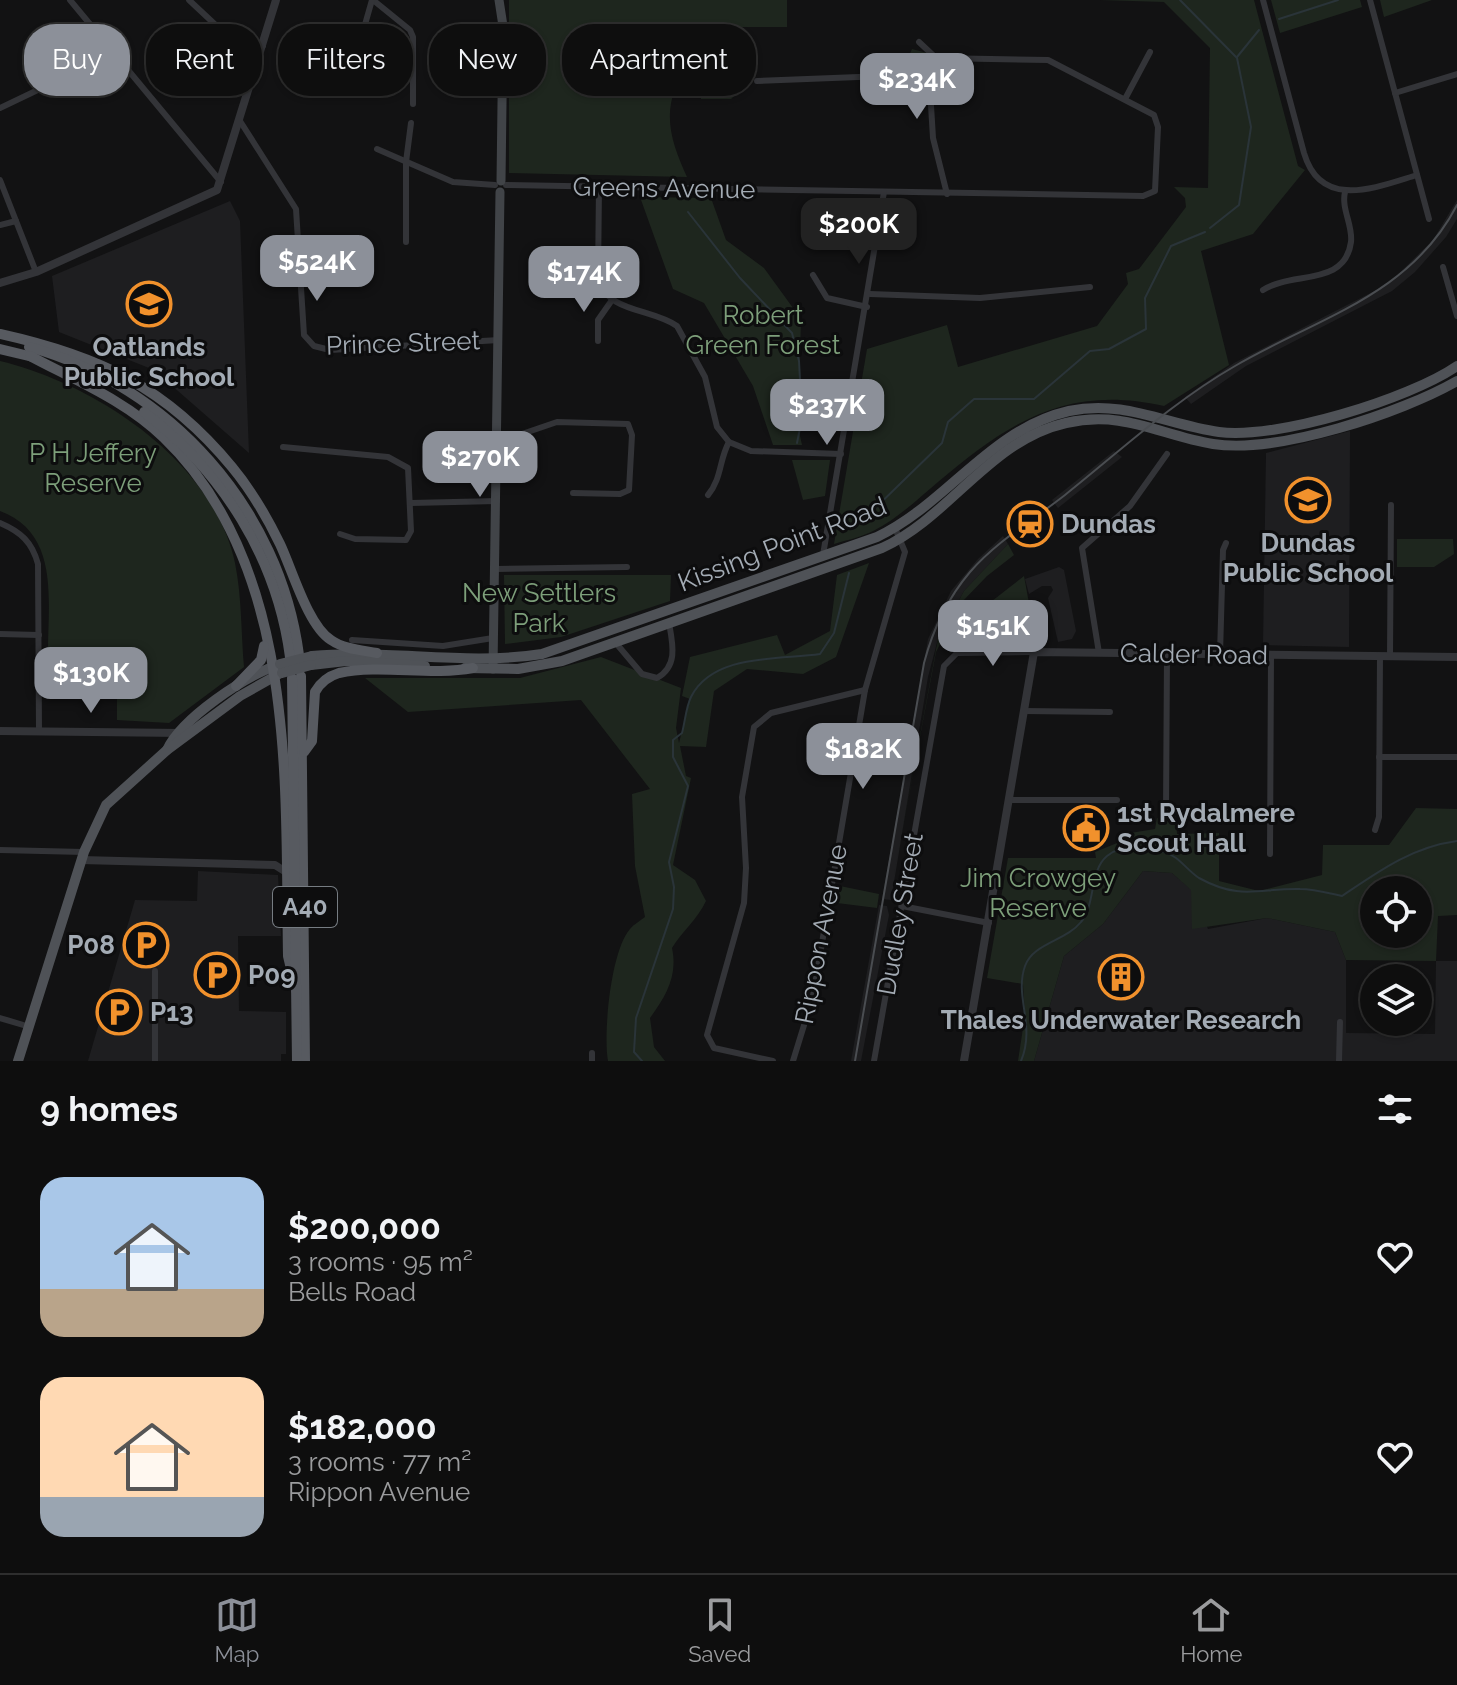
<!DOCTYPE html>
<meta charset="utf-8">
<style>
body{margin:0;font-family:Raleway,sans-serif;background:#171717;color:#f1f3f6;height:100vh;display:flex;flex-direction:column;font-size:30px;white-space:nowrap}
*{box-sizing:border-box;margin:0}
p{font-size:26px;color:#9b9c9e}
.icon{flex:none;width:44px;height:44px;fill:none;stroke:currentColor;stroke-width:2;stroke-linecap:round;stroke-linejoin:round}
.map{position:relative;height:1061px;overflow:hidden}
.panel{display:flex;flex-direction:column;background:#0e0e0e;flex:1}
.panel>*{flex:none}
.hud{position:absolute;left:24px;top:24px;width:800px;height:72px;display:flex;gap:16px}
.controls{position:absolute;left:1360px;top:876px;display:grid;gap:16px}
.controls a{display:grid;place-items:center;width:72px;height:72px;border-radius:50%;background:#0e0e0e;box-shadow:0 2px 6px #0004,0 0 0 2px #2e2e2e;font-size:40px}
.price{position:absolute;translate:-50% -68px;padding:0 18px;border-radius:16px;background:#8c9099;color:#fff;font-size:26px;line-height:52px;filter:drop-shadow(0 2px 4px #0008)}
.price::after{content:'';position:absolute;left:50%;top:48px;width:24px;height:18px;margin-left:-12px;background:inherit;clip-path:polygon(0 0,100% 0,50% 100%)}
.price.active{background:#222;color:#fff}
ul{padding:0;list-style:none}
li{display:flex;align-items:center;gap:24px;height:200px;padding:0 40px}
li span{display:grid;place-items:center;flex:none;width:224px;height:160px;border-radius:24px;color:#555}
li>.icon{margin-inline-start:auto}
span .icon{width:96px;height:96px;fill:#fffc;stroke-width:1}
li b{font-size:34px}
h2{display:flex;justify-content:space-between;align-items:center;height:96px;padding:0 40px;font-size:34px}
.pill{padding:0 28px;border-radius:32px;background:#0e0e0e;box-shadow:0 2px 6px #0004,0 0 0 2px #2e2e2e;font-size:28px;line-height:72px}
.pill.active{background:#8c9099;color:#fff}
.tab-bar{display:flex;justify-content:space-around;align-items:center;height:112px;border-top:2px solid #2e2e2e;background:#0e0e0e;font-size:22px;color:#9b9c9e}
.tab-bar a{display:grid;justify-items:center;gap:4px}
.tab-bar .active{color:#8c9099}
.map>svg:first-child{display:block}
</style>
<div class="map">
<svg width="1457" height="1061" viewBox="0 0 1457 1061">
<rect width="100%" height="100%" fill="#121213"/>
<g fill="#1e1e20">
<polygon points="1457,200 1457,219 1446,237 1415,272 1392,291 1246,366 1191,404 1185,397 1234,363 1388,284 1433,240"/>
<polygon points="230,201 240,221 249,453 154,370 59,332 52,276"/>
<polygon points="1350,431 1349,647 1263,645 1266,453"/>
<polygon points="1114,451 1122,457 1058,508 1052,500"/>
<polygon points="1003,536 1008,544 964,591 938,639 928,677 891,900 882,899 928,639 951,591 978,559"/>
<polygon points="1059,567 1064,570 1076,631 1072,639 1058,642 1048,598 1053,590 1051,586 1042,586 1029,594 1025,579"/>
<polygon points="198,871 278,875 281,936 238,936 239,1011 286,1012 286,1054 281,1054 281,1061 88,1061 135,900 197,901"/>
<polygon points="1143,871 1172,873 1192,890 1208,929 1267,918 1335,932 1346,960 1346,1033 1435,1034 1436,961 1457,961 1457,1061 1034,1061 1064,956 1103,924"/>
<polygon points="879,905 887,906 889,915 861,1061 851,1061"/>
</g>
<g fill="#1e261e" fill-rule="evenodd">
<path d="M509,0H787V27H723L718,52L744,74V87L731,99H701V89H675C663,120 674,148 687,177L509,173Z"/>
<path d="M1100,0H1254L1298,166L1305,170L1253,234L1201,251L1229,365L1164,406C1067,384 1009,422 938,482C918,499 898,518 875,530C862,537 847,540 834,544L867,349L947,325L958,367L1097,326L1128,284L1126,273L1139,269L1186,207L1185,198L1174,187L1208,188L1210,48L1164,2Z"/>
<polygon points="1271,0 1360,0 1362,7 1280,33"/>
<polygon points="1380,0 1432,0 1384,17"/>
<polygon points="912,49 927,53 924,69 918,74 901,73"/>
<polygon points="640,197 711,198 726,240 764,268 801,319 798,427 802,445 773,445 753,386 704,303 673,289"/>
<path d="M0,361C96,384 214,462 235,563C242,597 241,634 244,667L169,723L117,720V686L81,685L79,657L48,659C47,605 62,534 0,511Z"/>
<polygon points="792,460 830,460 825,496 803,500"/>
<polygon points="1397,539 1453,539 1454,554 1434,567 1397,567"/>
<polygon points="1008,544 1014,555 987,576 961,603 936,652 894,875 938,639 964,591"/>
<path d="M869,563L836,657L803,674L747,669L714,691L706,747L680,746L686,776L691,778L673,865L695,880L706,901C697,920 683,930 672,948C678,976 666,996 650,1018L654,1047L665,1061H608C603,1033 611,950 630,929C634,924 640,921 645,917L635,866L632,794L650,789L581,700L408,712L365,678H520L601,657L681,688L676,728L679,743L690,699L682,696L690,657L777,635L785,655L830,631L837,575Z"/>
<polygon points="504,575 671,575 670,601 561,637 505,644"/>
<polygon points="1024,576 1036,641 945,639 947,636"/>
<path d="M1416,808L1457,809V915L1438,916L1436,961L1346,960L1335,932L1267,918L1192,929L1191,890L1172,873L1143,871L1103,924L1064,956L1034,1061H1018L1025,1015L1023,984L987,978L1008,858H1096L1095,852L1122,841L1124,834L1155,829L1157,818L1166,820L1176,816L1177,834L1219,833V881L1259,891L1322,875L1323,845H1389ZM1374,890H1418V934H1374Z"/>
<polygon points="840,886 879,894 877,908 837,903"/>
</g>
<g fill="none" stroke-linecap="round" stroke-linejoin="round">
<g stroke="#2a3439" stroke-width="2">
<polyline points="1180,0 1237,58 1251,127 1239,205 1210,228"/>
<polyline points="1279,19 1338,0"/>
<polyline points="1237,57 1259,30"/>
<polyline points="688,212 740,278 792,333 799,361 802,418 797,443"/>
<polyline points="863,520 942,443 948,422 974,399 1034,399 1090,351 1109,349 1146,329 1145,298 1171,246 1205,232"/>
<path d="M642,1061L634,1052L636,1018L673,909L674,887L669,862L688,786L673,757V740L682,733C685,722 686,707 691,697C713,653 780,660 820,654L834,633L849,573"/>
<path d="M1021,1061C1036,1025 1014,997 1025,966C1033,943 1066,941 1081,922C1096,904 1089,871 1107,856C1124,842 1159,846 1176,858C1184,864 1191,873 1199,878C1241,901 1259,888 1300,889C1313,889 1328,893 1342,896C1379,871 1412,847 1457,841"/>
</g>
<g stroke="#333438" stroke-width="6">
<polyline points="70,0 221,182"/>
<polyline points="189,0 221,30 263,46"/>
<polyline points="373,0 410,30 413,37 413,104"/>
<path d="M1263,0L1304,153C1321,211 1377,187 1417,175"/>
<polyline points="1370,0 1429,219"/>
<polyline points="360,42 372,0"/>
<polyline points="936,58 929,73 933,138 947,194"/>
<polyline points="757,81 884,76 930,82"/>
<polyline points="1395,93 1457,74"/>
<polyline points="1125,99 1150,52"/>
<polyline points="0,108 115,53"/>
<polyline points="240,121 296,209 304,335 314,346 330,350 499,340"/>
<polyline points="377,149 453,182 495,185"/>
<polyline points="0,180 36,272"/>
<polyline points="506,185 1143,196 1155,191 1158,127 1154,115 1048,60 936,58 919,42"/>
<path d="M599,186L598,279C608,313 651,308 677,326L705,377L717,427L729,442L751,451L841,454"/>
<polyline points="0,225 16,221"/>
<polyline points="406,242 406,162 411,123"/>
<polyline points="1443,267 1457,316"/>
<polyline points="813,275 827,298 867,307"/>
<path d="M1263,290C1292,271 1345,287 1351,242C1353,225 1341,209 1345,192"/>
<polyline points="870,294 980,298 1090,287"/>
<polyline points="598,341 598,320 612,300"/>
<polyline points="498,435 519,435 557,422 628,424 632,435 629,490 620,494 573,493"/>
<polyline points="283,447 388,457 408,468 411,531 406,540 355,539 340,534"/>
<path d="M708,495C722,478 719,460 729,442"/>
<polyline points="411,503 497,501"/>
<path d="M0,523C21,532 32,542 38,564L39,731"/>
<polyline points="823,555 884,192"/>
<polyline points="496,569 627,567"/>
<polyline points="0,634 39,635"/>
<polyline points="352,640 443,646 493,638"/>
<path d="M615,642L642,674L657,678C678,666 673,645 669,623"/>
<polyline points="1099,653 1082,548 1130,506 1167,454"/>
<polyline points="1220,654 1223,550 1226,543"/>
<polyline points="1390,656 1391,505"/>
<polyline points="1024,711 1110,712"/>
<polyline points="1379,757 1457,757"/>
<polyline points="1010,800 1117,800"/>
<polyline points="1166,812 1167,654"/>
<polyline points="1375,830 1379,817 1380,656"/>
<polyline points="0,850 84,852"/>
<polyline points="1270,854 1271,656"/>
<polyline points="902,906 989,923"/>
<polyline points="155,971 155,1061"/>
<polyline points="0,1018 30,1027"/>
<polyline points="592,1061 592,1053"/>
<polyline points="773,1061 714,1048 707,1035 744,903 746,868 742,797 754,727 771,713 865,690"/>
<polyline points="793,1061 813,996 865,690 905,552 895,528"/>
<polyline points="874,1061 944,666 957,653 1034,652"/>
<polyline points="1339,1061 1340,1022"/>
</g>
<g stroke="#333438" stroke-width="8">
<polyline points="0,283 36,272 217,190 276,0"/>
<polyline points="0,731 183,733"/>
<polyline points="81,860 275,865 286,872"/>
<polyline points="964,1061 1034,652 1457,657"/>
</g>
<g stroke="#414448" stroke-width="9">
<polyline points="499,0 503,26 501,181"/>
<polyline points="493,669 500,192"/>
</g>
<g stroke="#4f5257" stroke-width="10">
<path d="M312,656C388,649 466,666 542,654L877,537C948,503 990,429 1069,411C1124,399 1167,425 1219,432C1276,440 1409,399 1457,366"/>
<polyline points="311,665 346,661 425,666"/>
<path d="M465,668L518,669L562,661L882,548C950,517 990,440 1066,423C1124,410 1159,435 1213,444C1278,454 1401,413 1457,381"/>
<path d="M167,750C182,718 245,676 278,665"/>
<polyline points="18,1061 84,852 106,805 167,750 240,696 279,674"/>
</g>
<g stroke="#575a60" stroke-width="10">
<path d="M0,334C99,356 166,387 232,467C251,490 267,517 280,544C292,569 308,626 331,640C344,649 361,650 377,653"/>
<path d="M29,347C170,386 280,509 299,655"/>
<polyline points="0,349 33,357"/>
<path d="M30,356C77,381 126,401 164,438C298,567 285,785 288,956L296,990"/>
<path d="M144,412C222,471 277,558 290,657"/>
<polyline points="301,676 305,1061"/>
<polyline points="292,678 297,1061"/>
<polyline points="236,686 261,660 264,646"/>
<path d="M304,752L312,741L315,692C320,683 329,676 339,673C381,664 430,676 473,668"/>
</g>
<path stroke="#4a4d51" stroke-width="2" d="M855,1061L924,663C933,629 947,599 970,572C997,541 1033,520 1065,495C1120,451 1174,401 1235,366C1317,318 1410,296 1457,205"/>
<g stroke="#4f5257" stroke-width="10">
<polyline points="280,664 312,656"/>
<polyline points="282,673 311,665"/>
</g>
</g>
<defs>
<g id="school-ring" transform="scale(2.3)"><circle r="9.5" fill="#0d0d0e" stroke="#f1912c" stroke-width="1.5"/><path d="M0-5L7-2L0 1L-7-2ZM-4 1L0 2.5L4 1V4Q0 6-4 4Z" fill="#f1912c"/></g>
<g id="station-ring" transform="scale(2.3)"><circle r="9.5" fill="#0d0d0e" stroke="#f1912c" stroke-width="1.5"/><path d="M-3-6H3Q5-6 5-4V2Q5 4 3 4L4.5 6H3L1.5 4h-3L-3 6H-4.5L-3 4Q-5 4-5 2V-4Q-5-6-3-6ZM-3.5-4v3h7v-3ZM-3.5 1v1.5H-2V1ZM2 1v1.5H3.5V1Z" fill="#f1912c"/></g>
<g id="civic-ring" transform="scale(2.3)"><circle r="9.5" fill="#0d0d0e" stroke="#f1912c" stroke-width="1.5"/><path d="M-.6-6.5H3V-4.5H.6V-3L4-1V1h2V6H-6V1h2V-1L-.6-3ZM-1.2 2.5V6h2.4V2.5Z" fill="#f1912c"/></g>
<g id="parking-ring" transform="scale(2.3)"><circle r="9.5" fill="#0d0d0e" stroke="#f1912c" stroke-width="1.5"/><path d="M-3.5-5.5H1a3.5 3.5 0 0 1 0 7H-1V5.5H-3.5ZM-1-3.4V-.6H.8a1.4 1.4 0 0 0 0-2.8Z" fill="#f1912c"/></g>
<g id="building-ring" transform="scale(2.3)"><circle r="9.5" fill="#0d0d0e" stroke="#f1912c" stroke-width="1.5"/><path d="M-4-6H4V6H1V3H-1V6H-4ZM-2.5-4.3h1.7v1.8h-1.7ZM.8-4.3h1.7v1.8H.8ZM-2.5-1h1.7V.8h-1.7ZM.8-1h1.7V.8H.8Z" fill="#f1912c"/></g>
</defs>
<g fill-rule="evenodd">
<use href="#school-ring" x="149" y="304"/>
<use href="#school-ring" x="1308" y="500"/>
<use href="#station-ring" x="1030" y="524"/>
<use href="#civic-ring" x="1086" y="828"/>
<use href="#parking-ring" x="146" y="945"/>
<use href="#parking-ring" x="217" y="975"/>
<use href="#building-ring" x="1121" y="977"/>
<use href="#parking-ring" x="119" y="1012"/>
</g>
<g text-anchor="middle" stroke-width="6" stroke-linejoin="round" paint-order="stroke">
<rect fill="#0d0d0e" stroke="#767c82" stroke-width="2" x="273" y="887" width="64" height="40" rx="6"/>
<g font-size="24" font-weight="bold" fill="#a3abb4">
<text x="305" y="915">A40</text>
</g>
<g font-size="26" fill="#a3abb4" stroke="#0d0d0e">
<text transform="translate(664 188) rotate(1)" y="9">Greens Avenue</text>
<text transform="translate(403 343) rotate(-2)" y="9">Prince Street</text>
<text transform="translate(782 544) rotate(-21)" y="9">Kissing Point Road</text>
<text transform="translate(1194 654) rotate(1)" y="9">Calder Road</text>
<text transform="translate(900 914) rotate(-80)" y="9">Dudley Street</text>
<text transform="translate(821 934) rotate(-79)" y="9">Rippon Avenue</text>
</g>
<g font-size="26" fill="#7d9f7a" stroke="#0d0d0e">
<text x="763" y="324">Robert<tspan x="763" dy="30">Green Forest</tspan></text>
<text x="93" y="462">P H Jeffery<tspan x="93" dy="30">Reserve</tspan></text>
<text x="539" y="602">New Settlers<tspan x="539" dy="30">Park</tspan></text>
<text x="1038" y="887">Jim Crowgey<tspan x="1038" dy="30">Reserve</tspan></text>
</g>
<g font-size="26" font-weight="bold" fill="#a3abb4" stroke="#0d0d0e" text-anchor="start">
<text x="149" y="356" text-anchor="middle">Oatlands<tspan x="149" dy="30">Public School</tspan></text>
<text x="1061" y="533">Dundas</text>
<text x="1308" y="552" text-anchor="middle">Dundas<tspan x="1308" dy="30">Public School</tspan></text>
<text x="1117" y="822">1st Rydalmere<tspan x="1117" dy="30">Scout Hall</tspan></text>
<text x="115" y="954" text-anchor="end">P08</text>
<text x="248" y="984">P09</text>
<text x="150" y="1021">P13</text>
<text x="1121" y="1029" text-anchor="middle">Thales Underwater Research</text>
</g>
</g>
</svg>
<div class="controls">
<a><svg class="icon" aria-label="locate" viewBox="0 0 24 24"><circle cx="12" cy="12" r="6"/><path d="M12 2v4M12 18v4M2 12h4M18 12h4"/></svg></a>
<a><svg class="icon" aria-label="layers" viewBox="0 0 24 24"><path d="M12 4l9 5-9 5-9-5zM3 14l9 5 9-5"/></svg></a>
</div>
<b class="price" style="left:917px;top:121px">$234K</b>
<b class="price active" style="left:859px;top:266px">$200K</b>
<b class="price" style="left:317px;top:303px">$524K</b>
<b class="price" style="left:584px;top:314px">$174K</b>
<b class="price" style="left:827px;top:447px">$237K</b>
<b class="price" style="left:480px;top:499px">$270K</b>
<b class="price" style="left:993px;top:668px">$151K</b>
<b class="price" style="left:91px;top:715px">$130K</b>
<b class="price" style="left:863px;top:791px">$182K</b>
<div class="hud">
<a class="pill active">Buy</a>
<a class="pill">Rent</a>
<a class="pill">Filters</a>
<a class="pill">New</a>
<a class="pill">Apartment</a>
</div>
</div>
<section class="panel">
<h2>9 homes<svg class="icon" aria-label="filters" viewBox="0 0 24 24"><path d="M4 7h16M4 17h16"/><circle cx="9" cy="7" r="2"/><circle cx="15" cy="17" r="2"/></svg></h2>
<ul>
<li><span style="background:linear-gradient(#a9c7e8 70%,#b9a48a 0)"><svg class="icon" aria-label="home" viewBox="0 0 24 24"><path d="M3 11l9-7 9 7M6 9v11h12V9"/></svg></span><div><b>$200,000</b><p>3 rooms · 95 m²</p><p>Bells Road</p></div><svg class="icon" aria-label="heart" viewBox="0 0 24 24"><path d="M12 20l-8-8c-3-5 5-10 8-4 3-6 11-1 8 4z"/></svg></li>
<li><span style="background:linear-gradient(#ffd9b3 75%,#9aa5b1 0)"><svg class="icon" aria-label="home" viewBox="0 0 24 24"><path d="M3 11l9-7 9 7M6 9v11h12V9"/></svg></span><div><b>$182,000</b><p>3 rooms · 77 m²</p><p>Rippon Avenue</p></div><svg class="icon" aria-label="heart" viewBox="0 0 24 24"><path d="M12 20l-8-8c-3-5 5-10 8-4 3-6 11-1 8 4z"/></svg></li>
</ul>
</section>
<nav class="tab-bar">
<a class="active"><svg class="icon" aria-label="map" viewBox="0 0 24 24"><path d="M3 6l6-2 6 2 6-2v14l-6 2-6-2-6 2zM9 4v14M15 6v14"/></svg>Map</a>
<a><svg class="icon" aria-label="saved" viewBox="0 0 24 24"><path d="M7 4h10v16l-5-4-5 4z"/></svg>Saved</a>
<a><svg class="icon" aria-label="home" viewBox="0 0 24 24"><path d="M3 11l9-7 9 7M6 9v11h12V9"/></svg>Home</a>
</nav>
